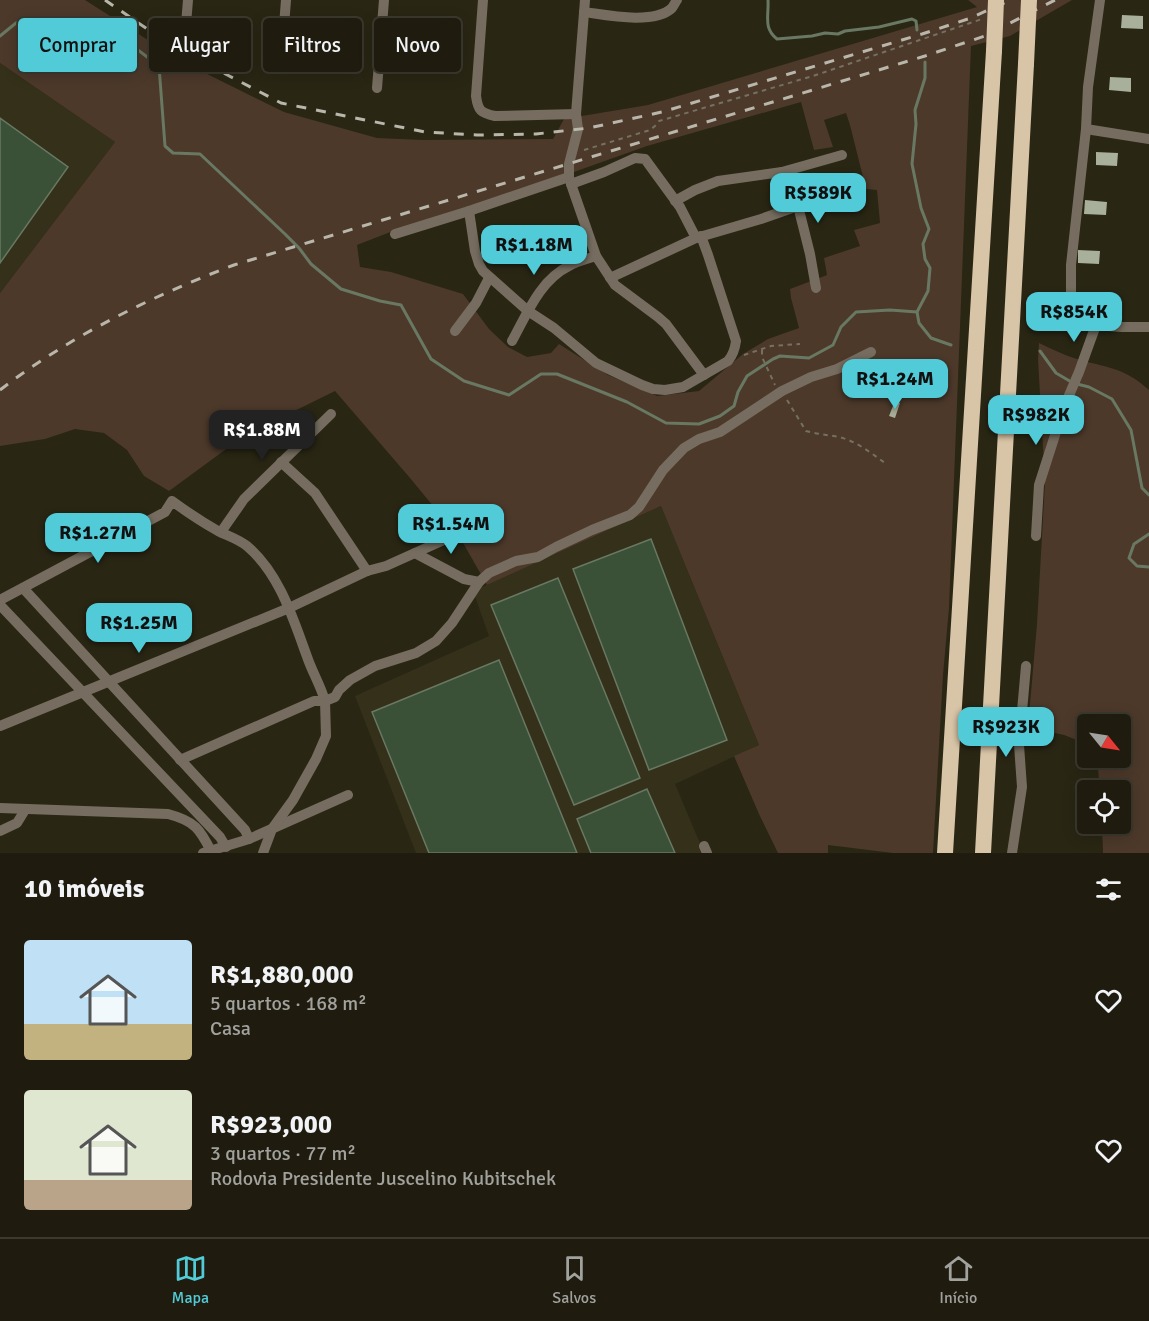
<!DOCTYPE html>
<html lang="pt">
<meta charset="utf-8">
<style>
body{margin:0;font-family:Signika,sans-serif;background:#2c291d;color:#f1f3f6;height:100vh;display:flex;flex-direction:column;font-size:22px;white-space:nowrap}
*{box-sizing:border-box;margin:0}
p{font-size:20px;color:#a1a19e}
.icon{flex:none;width:33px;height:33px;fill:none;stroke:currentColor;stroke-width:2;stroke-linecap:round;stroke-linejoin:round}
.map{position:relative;height:853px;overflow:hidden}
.drawer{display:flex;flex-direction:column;background:#1f1c0f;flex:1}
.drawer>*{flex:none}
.hud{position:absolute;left:18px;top:18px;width:600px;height:54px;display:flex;gap:12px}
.needle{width:39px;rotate:120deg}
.buttons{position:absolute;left:1077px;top:714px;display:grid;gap:12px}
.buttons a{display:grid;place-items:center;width:54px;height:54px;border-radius:6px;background:#1f1c0f;box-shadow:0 3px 15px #0003,0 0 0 2px #3c3a2f;font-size:30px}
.price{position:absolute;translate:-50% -51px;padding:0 14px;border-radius:12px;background:#52cbd8;color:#111;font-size:20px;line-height:39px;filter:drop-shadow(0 2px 3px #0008)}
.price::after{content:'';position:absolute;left:50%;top:36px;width:18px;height:14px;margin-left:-9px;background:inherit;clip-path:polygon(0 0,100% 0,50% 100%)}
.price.selected{background:#222;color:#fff}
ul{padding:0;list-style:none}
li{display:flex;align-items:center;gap:18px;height:150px;padding:0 24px}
li span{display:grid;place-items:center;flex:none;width:168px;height:120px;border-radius:6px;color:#555}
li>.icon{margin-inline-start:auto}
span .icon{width:72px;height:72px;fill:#fffc;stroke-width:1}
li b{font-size:26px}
h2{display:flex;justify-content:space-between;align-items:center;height:72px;padding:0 24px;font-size:26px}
.tag{padding:0 21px;border-radius:6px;background:#1f1c0f;box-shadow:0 3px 15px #0003,0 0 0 2px #3c3a2f;font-size:21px;line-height:54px}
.tag.selected{background:#52cbd8;color:#111}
.tab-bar{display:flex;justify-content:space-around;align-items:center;height:84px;border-top:2px solid #3c3a2f;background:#1f1c0f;font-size:16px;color:#a1a19e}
.tab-bar a{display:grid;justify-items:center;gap:3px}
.tab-bar .selected{color:#52cbd8}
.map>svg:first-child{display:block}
</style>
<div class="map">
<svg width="1149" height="853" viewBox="0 0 1149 853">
<rect width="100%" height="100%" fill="#292614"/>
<g fill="#343019">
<polygon points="0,63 115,142 0,293"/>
<polygon points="661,506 759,745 675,784 704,853 416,853 355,696 489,636 473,591"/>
</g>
<g fill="#4c392a" fill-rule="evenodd">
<path d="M0,0H85L181,61L284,112L377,138L423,140L553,139L564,119L648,105L977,7L968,0H1072L1010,36L971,46L949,608L943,675L933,853H893L828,845V853H778L759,814L734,756L759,745L661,506L487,585L462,541L410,478L335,391L244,436L169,491L144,476L127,450L104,433L75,429L45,439L0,446V293L115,142L0,63ZM801,102L814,150L833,147L824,120L846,113L850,125L866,189L877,190L880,223L854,230L860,246L824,258L827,275L790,289L791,298L799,328L768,339L743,354L699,391L657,396L608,375L559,344L551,353L527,357L508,347L489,329L463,294L391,272L360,267L357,245L398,229L529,188L647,146Z"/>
<path d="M1039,343C1052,349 1066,356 1080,360C1109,368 1125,368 1149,390V853H1103L1102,824H1120V790H1100L1097,758H1120V724H1088L1087,744L1064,735L1028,727L1037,624L1045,483L1038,359Z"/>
</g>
<g fill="#3a5037" stroke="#697863" stroke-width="1.5">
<polygon points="0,118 68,167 0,263"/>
<polygon points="651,539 727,740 649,770 573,569"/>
<polygon points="558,578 640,778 574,805 491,605"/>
<polygon points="499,660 577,853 429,853 372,712"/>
<polygon points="647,789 675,853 591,853 577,819"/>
</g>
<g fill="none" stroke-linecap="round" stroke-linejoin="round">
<g stroke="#697863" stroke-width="3">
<path d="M768,0C769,16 763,28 777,39L812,36L825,33L838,34L845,31L879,27L912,19L916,21L917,30"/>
<polyline points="0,36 16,23 29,19 88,48 138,50 159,66 165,146 173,153 200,154 285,234 299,248 311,264 341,289 380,301 401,305 431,359 464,381 509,395 541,374 557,374 627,402 666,423 699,424 720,416 734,406 738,392 747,376 773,359 780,356 809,358 833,345 841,327 856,312 890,310 917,312"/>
<polyline points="925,62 925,78 915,110 916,124 912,164 921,208 929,229 923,244 925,259 930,268 928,291 917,312 919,323 931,338 951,345"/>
<polyline points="1040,351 1056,373 1073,383 1089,387 1112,399 1131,430 1142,488 1149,495"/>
<polyline points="1149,534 1134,544 1129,558 1137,566 1149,567"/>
</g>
</g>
<g fill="#a8af9a">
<polygon points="1122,15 1143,16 1143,29 1121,28"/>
<polygon points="1110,77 1131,78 1131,92 1109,90"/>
<polygon points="1096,152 1118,153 1117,166 1096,165"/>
<polygon points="1085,200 1107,202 1106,215 1084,214"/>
<polygon points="1078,250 1100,251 1099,264 1078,263"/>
<polygon points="895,401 900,403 895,418 889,416"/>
</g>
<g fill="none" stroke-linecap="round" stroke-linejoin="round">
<g stroke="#747162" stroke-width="2" stroke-dasharray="4.5 4.5" stroke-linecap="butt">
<polyline points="584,150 650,130 655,126 659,121 813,76 982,19"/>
<polyline points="762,350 762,357 775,385"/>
<polyline points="744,355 771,346 800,344"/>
<path d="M787,400L806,431C817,434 828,435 839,437C856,441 871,453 885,463"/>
</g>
<g stroke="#766d60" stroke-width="10">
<path d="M483,0L476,96C478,111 481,113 495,116L576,114"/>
<polyline points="585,0 576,114 578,129 569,164 569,177 571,184 596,256 615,285 658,317 666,324 704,375"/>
<polyline points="1100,0 1088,87 1086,129 1071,265 1071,296 1073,308 1076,313 1088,322 1096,325 1121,327 1149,327"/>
<path d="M584,12C606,15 654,25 672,8C673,7 676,1 677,0"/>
<polyline points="186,24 188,0"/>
<polyline points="281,64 286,0"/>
<polyline points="377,88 384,0"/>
<polyline points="1086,129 1149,139"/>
<polyline points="782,172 798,206 810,254 816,288"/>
<polyline points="571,184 604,172 635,158 645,159 680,207 696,238"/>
<polyline points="675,201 695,190 718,181 782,172 842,155"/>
<path d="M469,211L475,251L479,264L483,271L528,311L554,328L596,363L642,385L653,389L665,390L683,387L728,361C733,355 735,349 736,341L708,255L701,236"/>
<polyline points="395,234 469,211 569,177"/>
<polyline points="610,278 696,238 761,219 798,206 859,195"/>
<polyline points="455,331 476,303 489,278"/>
<path d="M512,341C527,314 540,280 569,266C577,261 587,259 596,256"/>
<polyline points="281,462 315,493 367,571"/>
<polyline points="221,532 244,499 331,414"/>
<polyline points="1036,536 1039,485 1064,407 1079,372 1096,325"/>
<polyline points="415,553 464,579 479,582"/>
<polyline points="23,588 245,830 249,839"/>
<path d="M0,600L165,512L172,501C187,512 202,522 218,531C228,536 238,539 247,546C281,575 294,622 309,662C314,675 321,687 325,701H314L180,760"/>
<polyline points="0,605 220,837 226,847"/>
<polyline points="0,726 289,608 367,571 386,566 446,539"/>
<path d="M0,808L168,814C195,821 200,829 212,853"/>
<polyline points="0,831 17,823 25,810"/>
<polyline points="704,846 707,853"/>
<polyline points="203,853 249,839 348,795"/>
<polyline points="263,853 272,829 293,800 316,759 326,736 325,701 335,697 339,690 350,680 375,666 416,653 436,641 452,623 479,582 489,573 516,561 538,557 556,547 592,530 630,515 639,507 663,470 684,448 699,439 720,432 782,391 811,377 837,369 871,352"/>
<polyline points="1012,853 1022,787 1019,745 1026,666"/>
</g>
<g stroke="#d8c4a6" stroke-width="16">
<polyline points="945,853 994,51"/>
<polyline points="983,853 1026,64"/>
</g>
<g stroke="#b9b7ab" stroke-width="3" stroke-dasharray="10 10" stroke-linecap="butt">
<polyline points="105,0 172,46 281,103 425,132 477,135 536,134 589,128 662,112 922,34 968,19 1011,0"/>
<path d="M0,390C70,336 152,296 234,265L925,56L985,36L1055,0"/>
</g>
<g stroke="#d8c4a6" stroke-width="16">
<polyline points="994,51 996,0"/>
<polyline points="1026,64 1029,0"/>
</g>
</g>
</svg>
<div class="buttons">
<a><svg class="needle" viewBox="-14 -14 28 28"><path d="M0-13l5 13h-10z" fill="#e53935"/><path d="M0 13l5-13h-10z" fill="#a1a19e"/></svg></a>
<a><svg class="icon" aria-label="locate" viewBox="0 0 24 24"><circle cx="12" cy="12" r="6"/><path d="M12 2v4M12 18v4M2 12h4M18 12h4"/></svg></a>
</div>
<b class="price" style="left:818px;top:224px">R$589K</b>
<b class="price" style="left:534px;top:276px">R$1.18M</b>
<b class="price" style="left:1074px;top:343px">R$854K</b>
<b class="price" style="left:895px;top:410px">R$1.24M</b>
<b class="price" style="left:1036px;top:446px">R$982K</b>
<b class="price selected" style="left:262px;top:461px">R$1.88M</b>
<b class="price" style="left:451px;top:555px">R$1.54M</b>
<b class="price" style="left:98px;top:564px">R$1.27M</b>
<b class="price" style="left:139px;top:654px">R$1.25M</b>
<b class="price" style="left:1006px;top:758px">R$923K</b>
<div class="hud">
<a class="tag selected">Comprar</a>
<a class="tag">Alugar</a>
<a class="tag">Filtros</a>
<a class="tag">Novo</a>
</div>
</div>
<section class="drawer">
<h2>10 imóveis<svg class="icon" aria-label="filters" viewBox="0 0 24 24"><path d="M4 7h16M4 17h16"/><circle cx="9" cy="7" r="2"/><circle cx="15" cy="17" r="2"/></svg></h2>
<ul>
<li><span style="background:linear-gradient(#bfe0f5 70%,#c2b280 0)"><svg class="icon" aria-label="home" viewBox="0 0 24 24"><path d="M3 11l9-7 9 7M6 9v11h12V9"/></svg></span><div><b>R$1,880,000</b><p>5 quartos · 168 m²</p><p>Casa</p></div><svg class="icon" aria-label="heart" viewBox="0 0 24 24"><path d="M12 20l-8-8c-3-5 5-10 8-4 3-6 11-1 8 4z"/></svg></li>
<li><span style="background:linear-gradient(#dfe7d0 75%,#b9a48a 0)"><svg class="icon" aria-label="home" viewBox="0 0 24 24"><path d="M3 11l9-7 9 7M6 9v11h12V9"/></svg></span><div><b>R$923,000</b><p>3 quartos · 77 m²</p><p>Rodovia Presidente Juscelino Kubitschek</p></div><svg class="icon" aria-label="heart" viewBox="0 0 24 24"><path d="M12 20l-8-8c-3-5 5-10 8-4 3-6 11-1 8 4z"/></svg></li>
</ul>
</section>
<nav class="tab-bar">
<a class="selected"><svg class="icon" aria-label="map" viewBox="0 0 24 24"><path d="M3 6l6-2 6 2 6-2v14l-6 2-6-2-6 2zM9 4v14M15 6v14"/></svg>Mapa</a>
<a><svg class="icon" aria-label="saved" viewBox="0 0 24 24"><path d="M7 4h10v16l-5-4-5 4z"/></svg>Salvos</a>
<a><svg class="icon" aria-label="home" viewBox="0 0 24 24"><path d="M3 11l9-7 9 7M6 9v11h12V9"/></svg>Início</a>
</nav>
